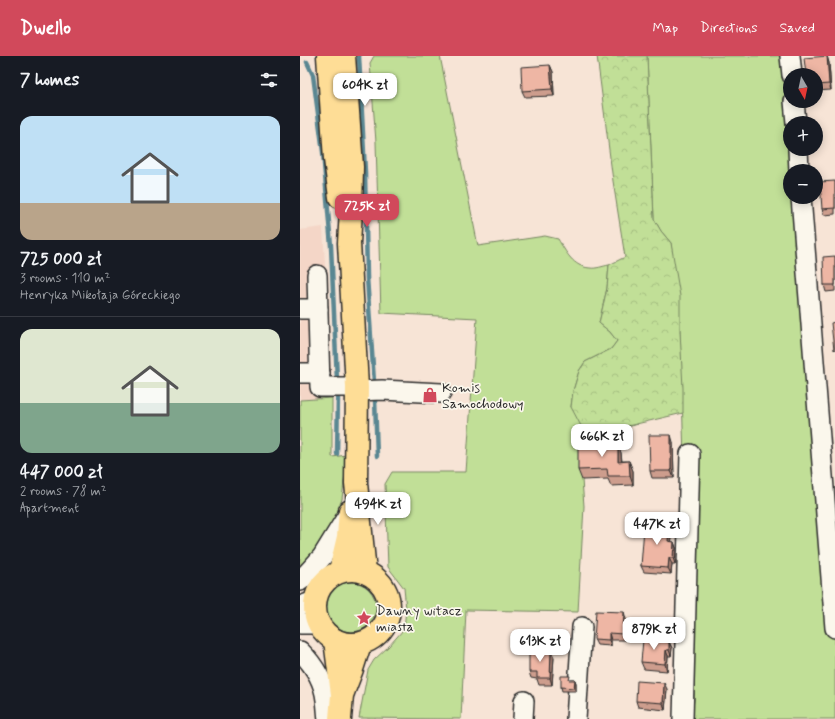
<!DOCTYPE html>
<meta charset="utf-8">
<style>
body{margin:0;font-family:Mynerve,sans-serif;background:#20242c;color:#f1f3f6;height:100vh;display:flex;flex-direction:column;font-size:15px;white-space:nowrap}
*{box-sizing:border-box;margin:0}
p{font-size:13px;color:#9ea1a6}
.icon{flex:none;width:22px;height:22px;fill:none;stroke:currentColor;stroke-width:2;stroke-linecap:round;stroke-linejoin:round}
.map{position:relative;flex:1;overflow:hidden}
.drawer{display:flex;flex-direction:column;background:#171b24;width:300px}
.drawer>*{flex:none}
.needle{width:26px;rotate:171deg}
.buttons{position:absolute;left:483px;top:12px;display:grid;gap:8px}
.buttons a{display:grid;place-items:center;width:40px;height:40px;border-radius:50%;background:#171b24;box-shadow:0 2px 10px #0003;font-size:20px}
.price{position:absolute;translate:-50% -34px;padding:0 9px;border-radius:8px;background:#fff;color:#222;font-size:13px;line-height:26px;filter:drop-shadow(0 1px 2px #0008)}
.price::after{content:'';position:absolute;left:50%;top:24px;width:12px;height:9px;margin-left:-6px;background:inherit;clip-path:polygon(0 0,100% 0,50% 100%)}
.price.selected{background:#d1495b;color:#fff}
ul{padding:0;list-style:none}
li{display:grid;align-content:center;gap:8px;height:212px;padding:0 20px}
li+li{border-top:1px solid #363941}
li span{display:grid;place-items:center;height:124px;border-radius:12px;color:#555}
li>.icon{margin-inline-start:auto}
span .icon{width:72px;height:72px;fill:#fffc;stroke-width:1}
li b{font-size:17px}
h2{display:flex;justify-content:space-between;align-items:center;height:48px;padding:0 20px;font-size:17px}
header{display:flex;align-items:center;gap:24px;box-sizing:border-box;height:56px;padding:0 20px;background:#d1495b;color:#fff}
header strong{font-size:19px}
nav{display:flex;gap:22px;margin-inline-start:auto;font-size:14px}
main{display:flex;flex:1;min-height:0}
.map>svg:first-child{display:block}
</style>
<header>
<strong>Dwello</strong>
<nav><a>Map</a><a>Directions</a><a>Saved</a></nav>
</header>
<main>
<section class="drawer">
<h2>7 homes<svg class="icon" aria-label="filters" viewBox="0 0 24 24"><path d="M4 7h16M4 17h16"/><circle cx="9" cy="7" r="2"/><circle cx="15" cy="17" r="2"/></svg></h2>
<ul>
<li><span style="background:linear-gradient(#bfe0f5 70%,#b9a48a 0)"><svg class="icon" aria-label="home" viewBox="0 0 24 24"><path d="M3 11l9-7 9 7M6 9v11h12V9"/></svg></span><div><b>725 000 zł</b><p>3 rooms · 110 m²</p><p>Henryka Mikołaja Góreckiego</p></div></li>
<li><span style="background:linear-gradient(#dfe7d0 60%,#7fa58c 0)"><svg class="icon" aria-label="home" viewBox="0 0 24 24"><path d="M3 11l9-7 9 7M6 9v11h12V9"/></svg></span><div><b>447 000 zł</b><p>2 rooms · 78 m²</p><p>Apartment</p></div></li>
</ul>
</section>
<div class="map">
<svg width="535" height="663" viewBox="0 0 535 663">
<defs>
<pattern id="forest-crowns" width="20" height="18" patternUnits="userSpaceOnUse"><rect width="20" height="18" fill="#c1df97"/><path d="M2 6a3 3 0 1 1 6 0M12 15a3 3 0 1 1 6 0" fill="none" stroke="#a6c082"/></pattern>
</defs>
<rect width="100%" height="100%" fill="#f7e4d6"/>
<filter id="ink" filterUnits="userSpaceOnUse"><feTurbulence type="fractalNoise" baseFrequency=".025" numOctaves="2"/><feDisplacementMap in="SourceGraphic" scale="8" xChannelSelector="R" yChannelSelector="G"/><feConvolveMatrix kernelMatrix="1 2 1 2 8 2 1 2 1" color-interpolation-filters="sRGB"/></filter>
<g filter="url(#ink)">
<polygon fill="#f4d6c7" points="23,171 32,342 0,344 0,174"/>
<g fill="#c1df97" stroke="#768561">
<path d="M74,0H140L178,190L245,180L258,183C266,196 273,211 290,212C296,213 303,210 309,209L307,232L299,267L310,276L317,285L311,293L285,306L279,315L273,335L271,351L330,370L338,368L281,384L282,424L284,450L278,556L166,554L161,663L59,662L68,614L74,604L89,590L104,573L106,553L104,532L88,511L85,428L92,416H166L177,262L81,257L76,86L70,7Z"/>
<path d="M347,0H484L490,74V141H495L535,575V663H390C398,639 393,617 390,593L380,275L371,187L361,175L354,163Z"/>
<polygon points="32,342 32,401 47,399 42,443 31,474 5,509 0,513 0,344"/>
<circle cx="51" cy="551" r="25"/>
</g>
<polygon fill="url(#forest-crowns)" stroke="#768561" points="297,0 347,0 354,163 361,175 371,187 380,240 380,275 383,332 383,357 315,373 298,373 281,370 271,351 273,335 279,315 285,306 311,293 317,285 310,276 299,267 307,232 309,209 325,201 313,125"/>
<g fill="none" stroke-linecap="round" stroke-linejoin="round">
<g stroke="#5a8792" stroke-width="4.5">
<polyline points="59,0 65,116 67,221 74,326"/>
<polyline points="7,6 13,19 23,96 31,190 37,324"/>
<polyline points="75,343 77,400"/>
<polyline points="37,398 38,338"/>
</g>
<g stroke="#2b2b2b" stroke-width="22">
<g id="minor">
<polyline points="490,0 492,19"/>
<polyline points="494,45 496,67"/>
<polyline points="498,93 499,115"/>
<polyline points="501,141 535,572"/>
<polyline points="17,219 20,331 57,331"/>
<polyline points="0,253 18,253"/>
<polyline points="0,317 20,317"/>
<polyline points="57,335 82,334 141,337"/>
<polyline points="0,525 22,501 51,454"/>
<polyline points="0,550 15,545"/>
<polyline points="0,568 18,568"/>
<path d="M0,595C14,609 24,625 26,644C27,650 27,657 28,663"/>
<polyline points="223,663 224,645"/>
<polyline points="276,663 282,571"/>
<polyline points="383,663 390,398"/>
</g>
</g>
<g stroke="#2b2b2b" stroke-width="25">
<g id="major">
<polyline points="28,0 35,103 40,141"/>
<polyline points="44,0 52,111 51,155 49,187 57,331 56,427 65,516"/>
<circle cx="52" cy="551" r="37"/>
<polyline points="40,515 48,481 50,455"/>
<polyline points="35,584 42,638"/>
<polyline points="40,663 42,639 52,613 60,588"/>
</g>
</g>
<use href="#minor" stroke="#fbf7ec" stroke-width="19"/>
<use href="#major" stroke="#fedd96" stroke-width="22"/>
</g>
<g fill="#cd9d8d" stroke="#2b2b2b">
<polygon points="527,0 529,7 531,34 516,35 516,19"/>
<polygon points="250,9 253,16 254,40 225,41 222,35"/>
<polygon points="535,125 535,158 524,159 522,153"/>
<polygon points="535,200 535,235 526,236 524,229"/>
<polygon points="373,386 374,422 352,422 350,415"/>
<polygon points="301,388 318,388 321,397 322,405 329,405 333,415 333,429 311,430 308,423 282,424 278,414"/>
<polygon points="367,467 372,480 371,486 374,486 376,492 375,508 372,508 371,518 344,516 341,510 347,472"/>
<polygon points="326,563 325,584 311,584 311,590 297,589 294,583"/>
<polygon points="360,585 369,586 372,592 371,600 368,600 367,615 344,613 341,606"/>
<polygon points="254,601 252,629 239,629 237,623 231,622 229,616"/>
<polygon points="271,624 275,624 276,627 276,635 262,635 261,631"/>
<polygon points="367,633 365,654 338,651 336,645"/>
</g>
<g fill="#a77f73" stroke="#2b2b2b">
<polygon points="527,0 529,7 531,34 529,28"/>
<polygon points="250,9 253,16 254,40 252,33"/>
<polygon points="298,379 302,388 298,388"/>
<polygon points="371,379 373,386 374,422 371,415"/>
<polygon points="318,388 321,397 322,415 318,406"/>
<polygon points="329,405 333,415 333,429 330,420"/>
<polygon points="367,467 372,480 371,492 368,485 367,473"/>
<polygon points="374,486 376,492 375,508 373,502"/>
<polygon points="369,502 372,508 371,518 368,512"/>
<polygon points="324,556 326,563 325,584 323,578"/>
<polygon points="309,577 311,584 311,590 309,584"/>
<polygon points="369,586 372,592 371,600 369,594"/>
<polygon points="366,594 368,600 367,615 365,608"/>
<polygon points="251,595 254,601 252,629 250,622"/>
<polygon points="275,624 276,627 276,635 274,632"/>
<polygon points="364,627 367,633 365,654 363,647"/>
</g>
<g fill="#eeb6a4" stroke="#2b2b2b">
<polygon points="527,0 529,28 516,29 516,19 506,19 504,2"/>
<polygon points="250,9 252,33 222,35 221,11"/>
<polygon points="535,125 535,152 522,153 520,126"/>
<polygon points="535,200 535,229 524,229 523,201"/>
<polygon points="535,266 535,293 534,294 531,267"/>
<polygon points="286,379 298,379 298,388 318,388 318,406 329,405 330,420 308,420 307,413 278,414 278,390 287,389"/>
<polygon points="349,379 371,379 371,415 350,415"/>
<polygon points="347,466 367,467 367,473 369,473 368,485 374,486 373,502 369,502 368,512 341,510 344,472 347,472"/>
<polygon points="296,555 324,556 323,578 309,577 309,584 294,583"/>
<polygon points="355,582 358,583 360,585 369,586 369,594 366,594 365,608 341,606 343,584 353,584"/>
<polygon points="229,594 251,595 250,622 237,622 237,616 229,616"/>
<polygon points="261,620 270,620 269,624 275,624 274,632 261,631"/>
<polygon points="337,625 364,627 363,647 336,645"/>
</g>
</g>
<defs>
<g id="shop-bare" transform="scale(1.2)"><path d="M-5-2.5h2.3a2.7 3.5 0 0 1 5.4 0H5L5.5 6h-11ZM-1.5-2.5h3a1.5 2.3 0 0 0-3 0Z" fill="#d1495b" stroke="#fbf7ec" stroke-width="2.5" paint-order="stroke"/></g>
<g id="sight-bare" transform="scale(1.2)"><path d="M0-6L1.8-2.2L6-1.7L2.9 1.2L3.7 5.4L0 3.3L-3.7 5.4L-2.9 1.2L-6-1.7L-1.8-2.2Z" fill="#d1495b" stroke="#fbf7ec" stroke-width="2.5" paint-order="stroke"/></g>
</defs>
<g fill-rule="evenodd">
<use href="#shop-bare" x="130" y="339"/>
<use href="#sight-bare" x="64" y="562"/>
</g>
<g text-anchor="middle" stroke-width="3.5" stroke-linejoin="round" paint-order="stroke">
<g font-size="14" fill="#2b2b2b" stroke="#fbf7ec" text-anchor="start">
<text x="142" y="336">Komis<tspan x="142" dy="16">Samochodowy</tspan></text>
<text x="76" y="559">Dawny witacz<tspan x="76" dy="16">miasta</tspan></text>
</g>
</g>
</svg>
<div class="buttons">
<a><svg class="needle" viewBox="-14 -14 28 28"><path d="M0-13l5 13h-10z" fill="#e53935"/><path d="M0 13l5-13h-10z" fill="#9ea1a6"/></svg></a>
<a>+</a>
<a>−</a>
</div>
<b class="price" style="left:65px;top:51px">604K zł</b>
<b class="price selected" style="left:67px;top:172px">725K zł</b>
<b class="price" style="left:302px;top:402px">666K zł</b>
<b class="price" style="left:78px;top:470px">494K zł</b>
<b class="price" style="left:357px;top:490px">447K zł</b>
<b class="price" style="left:354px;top:595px">879K zł</b>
<b class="price" style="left:240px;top:607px">613K zł</b>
</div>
</main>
